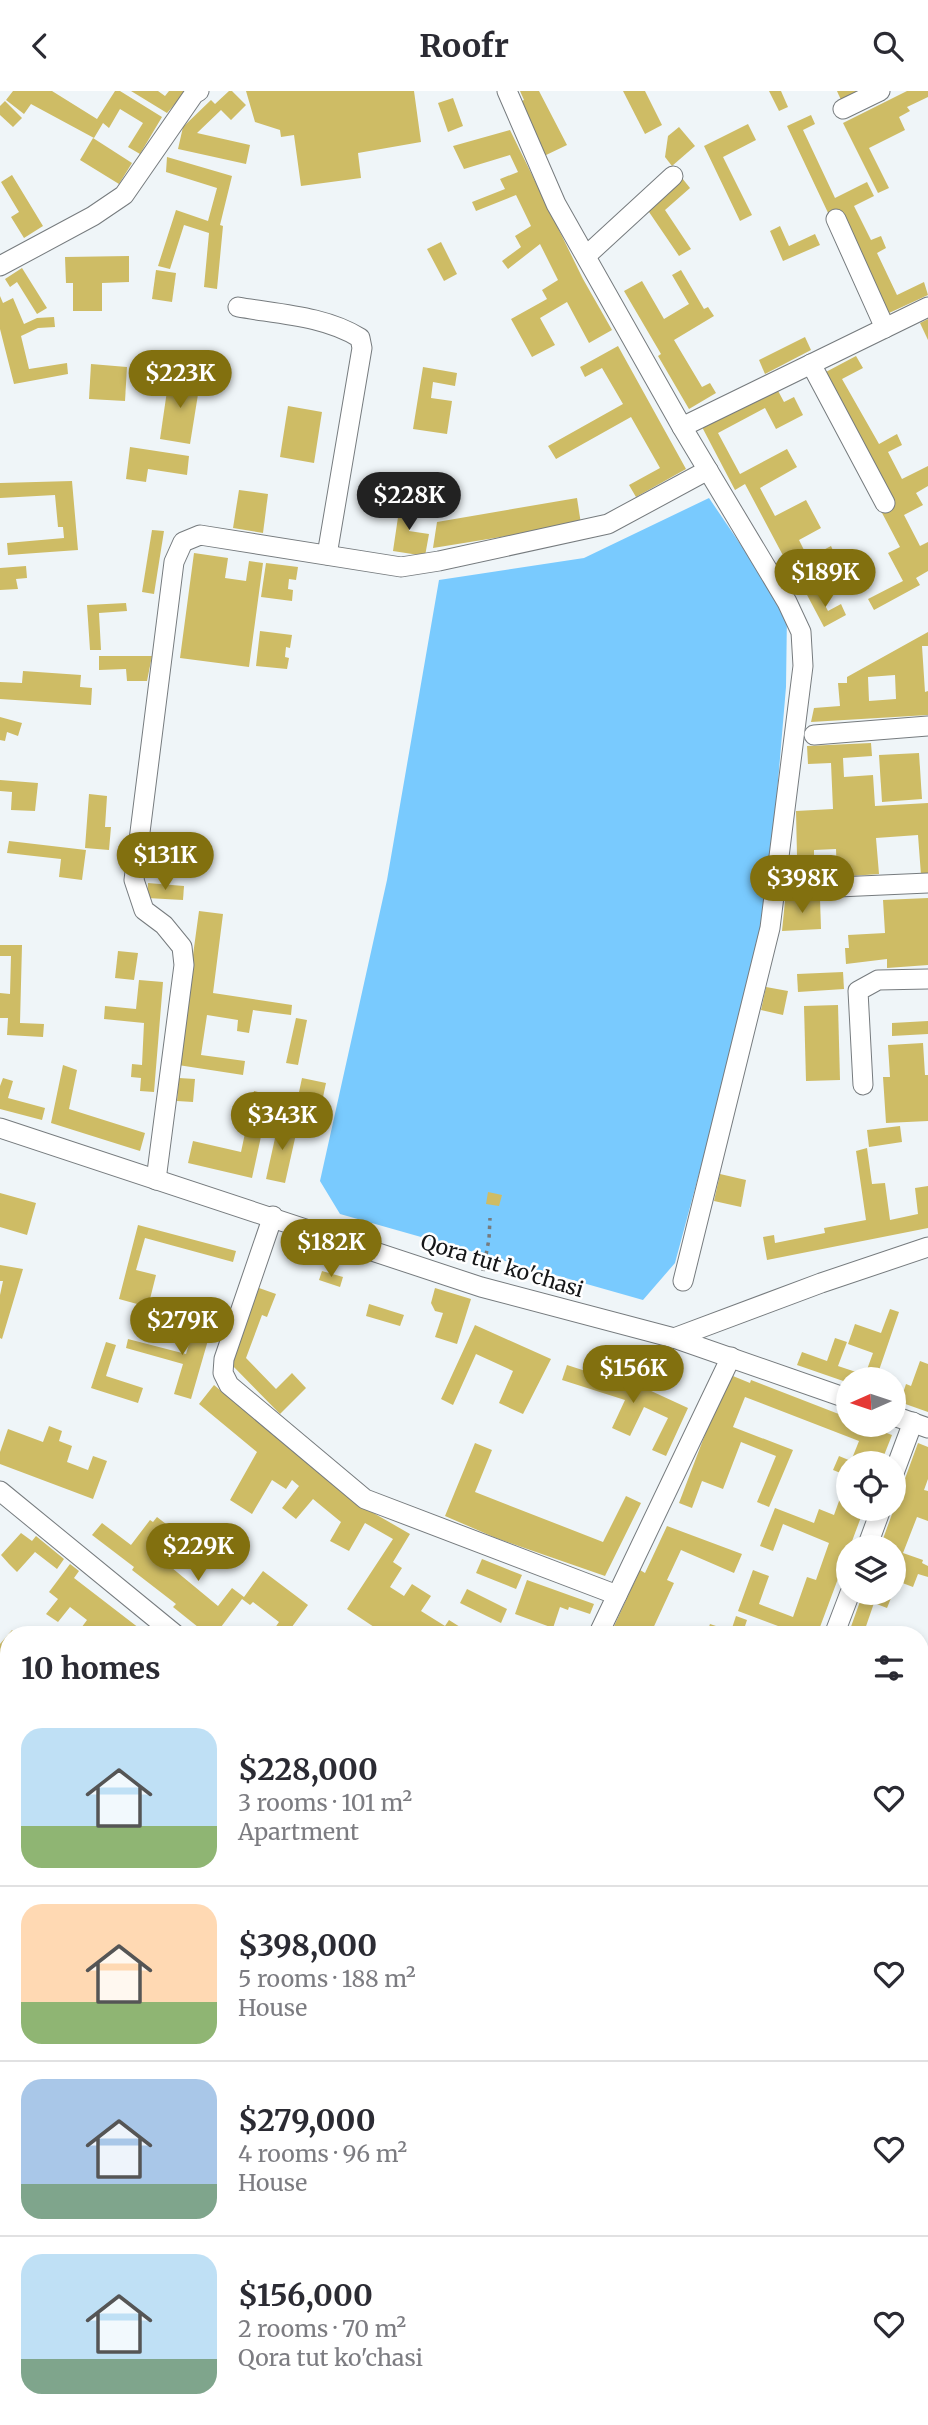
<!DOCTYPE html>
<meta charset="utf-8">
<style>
body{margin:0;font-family:Merriweather,serif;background:#f7f7f7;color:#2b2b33;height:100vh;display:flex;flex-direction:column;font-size:26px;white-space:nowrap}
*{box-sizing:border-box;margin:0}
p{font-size:23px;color:#7c7c81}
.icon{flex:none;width:38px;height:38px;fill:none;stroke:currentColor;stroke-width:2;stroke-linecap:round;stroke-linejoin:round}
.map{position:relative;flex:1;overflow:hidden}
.drawer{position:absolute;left:0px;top:1535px;width:929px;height:800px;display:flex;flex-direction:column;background:#fff;border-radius:28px 28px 0 0;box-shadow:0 4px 10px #0003}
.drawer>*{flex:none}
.needle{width:46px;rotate:267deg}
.fabs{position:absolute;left:836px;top:1276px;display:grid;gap:14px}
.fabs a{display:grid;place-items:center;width:70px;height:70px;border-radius:50%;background:#fff;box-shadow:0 4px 10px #0003;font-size:35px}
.price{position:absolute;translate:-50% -60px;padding:0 16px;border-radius:24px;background:#82700f;color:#fff;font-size:23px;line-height:46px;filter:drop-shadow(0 2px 4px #0008)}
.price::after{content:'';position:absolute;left:50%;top:42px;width:21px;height:16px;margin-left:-10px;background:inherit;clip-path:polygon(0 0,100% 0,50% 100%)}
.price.current{background:#222;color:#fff}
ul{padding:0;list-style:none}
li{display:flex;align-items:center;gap:21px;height:175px;padding:0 21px}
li+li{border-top:2px solid #e1e1e2}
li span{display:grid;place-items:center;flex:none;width:196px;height:140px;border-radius:21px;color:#555}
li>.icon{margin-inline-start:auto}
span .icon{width:84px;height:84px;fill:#fffc;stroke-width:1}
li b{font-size:30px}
h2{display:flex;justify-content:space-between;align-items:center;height:84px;padding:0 21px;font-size:30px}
header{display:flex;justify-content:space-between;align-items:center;height:91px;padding:0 21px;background:#fff;font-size:32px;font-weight:700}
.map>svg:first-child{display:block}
</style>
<header><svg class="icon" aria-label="back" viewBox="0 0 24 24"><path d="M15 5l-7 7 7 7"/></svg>Roofr<svg class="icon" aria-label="search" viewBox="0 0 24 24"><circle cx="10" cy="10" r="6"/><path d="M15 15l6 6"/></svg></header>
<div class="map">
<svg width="928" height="2334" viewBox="0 0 928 2334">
<rect width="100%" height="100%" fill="#eff5f8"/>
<polygon fill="#79cafe" points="709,407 787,522 786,596 766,833 675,1172 643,1209 340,1123 320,1090 387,789 439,489 584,467"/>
<g fill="#cebc65" fill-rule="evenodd">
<polygon points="13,0 52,0 97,28 115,0 120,0 162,26 140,63 128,56 143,32 120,18 109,37 103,32 94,47 31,13 24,23 6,9"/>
<polygon points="131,0 158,0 165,5 169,0 186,0 167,22"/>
<polygon points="229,0 232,0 246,14 231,29 221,19 197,42 250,54 246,73 178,58 183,36 211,9 215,13"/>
<polygon points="246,0 414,0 421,51 358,62 361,87 301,95 294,44 281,46 280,39 255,31"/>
<polygon points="520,0 539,0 567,54 544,65 518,12 524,9"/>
<polygon points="623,0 645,0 662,34 645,43"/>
<polygon points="769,0 781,0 788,16 779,20"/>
<polygon points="837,0 858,0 841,9"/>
<polygon points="907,0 928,0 928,6 907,16 910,20 899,26 905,39 869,57 889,97 878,102 843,32"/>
<polygon points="453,7 463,35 448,41 438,12"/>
<polygon points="5,10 22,27 13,36 0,24 0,15"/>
<polygon points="811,24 815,33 803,39 835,107 867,91 874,105 854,115 871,149 881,145 886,157 877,162 897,204 924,191 928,204 889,222 841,121 830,126 787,35"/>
<polygon points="748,33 756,49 723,66 752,124 740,130 704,55"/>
<polygon points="679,36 695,55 672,75 665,66 668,45"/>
<polygon points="510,39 583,188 612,239 589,252 567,211 540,227 555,254 532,266 511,228 547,208 542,199 558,189 540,153 508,178 502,170 521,156 515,145 531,135 516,104 476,120 472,111 505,98 500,88 518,81 510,64 464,78 453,55"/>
<polygon points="93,47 132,72 119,93 80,69"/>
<polygon points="167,66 232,85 220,134 223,135 217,198 204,196 209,142 184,134 170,178 158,175 176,119 208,130 217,97 166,81"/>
<polygon points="12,84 43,135 24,147 11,126 19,121 1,91"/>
<polygon points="682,87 690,97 665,119 691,158 679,165 647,118"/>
<polygon points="780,135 789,155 815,143 820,154 783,170 770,140"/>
<polygon points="441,151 457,183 444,190 427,158"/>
<polygon points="129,165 129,191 102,192 102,220 73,220 73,192 66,192 65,166"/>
<polygon points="22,177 47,217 37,223 17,191 10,196 5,188"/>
<polygon points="156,179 176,182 172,211 152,208"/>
<polygon points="681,179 704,218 708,216 714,225 674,249 702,296 710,292 716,302 689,318 658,265 661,263 624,200 642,190 664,228 689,213 672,184"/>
<polygon points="0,205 3,212 13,207 24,233 37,227 54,226 55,236 38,237 21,245 29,278 67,272 68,283 14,293 0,238"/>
<polygon points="928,228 928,249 920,232"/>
<polygon points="805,246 811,259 765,283 759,269"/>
<polygon points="618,255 686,378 636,406 629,394 660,377 631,326 556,368 548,355 623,313 602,277 585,286 580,276"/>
<polygon points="856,265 863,277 842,288 879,353 897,343 902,354 888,361 902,388 928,375 928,395 916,402 923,414 904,424 920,455 928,451 928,480 916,487 920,494 874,519 868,508 903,490 888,462 900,456 881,420 824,282"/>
<polygon points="91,273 127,276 125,310 89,308"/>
<polygon points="423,276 457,282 455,295 433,291 431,307 452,310 447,343 413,338"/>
<polygon points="169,286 200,291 190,353 160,348"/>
<polygon points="776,296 784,311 794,306 803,324 776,338 765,317 718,342 740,383 787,358 797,376 760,397 775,425 806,409 821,437 799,449 808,467 831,455 836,466 795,487 745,393 735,399 702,336"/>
<polygon points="288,315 322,321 314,372 280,366"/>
<polygon points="130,356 189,365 187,384 148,378 146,391 126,388"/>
<polygon points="72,390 78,459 8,464 7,452 64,447 63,436 58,436 55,404 0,407 0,392"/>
<polygon points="239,399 268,403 263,442 233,437"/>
<polygon points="401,406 414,408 409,440 429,443 425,465 393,460"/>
<polygon points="577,407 581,433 433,457 437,431"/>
<polygon points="152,439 164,440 154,503 142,501"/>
<polygon points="194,462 228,467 225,487 246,490 249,470 263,472 249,576 180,567"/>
<polygon points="266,472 298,476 296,489 289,488 288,498 293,499 292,510 261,506"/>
<polygon points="26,475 27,487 16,488 18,498 0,499 0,477"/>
<polygon points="816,497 828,520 841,513 846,524 824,536 806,502"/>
<polygon points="126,512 127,520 99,522 101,559 90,559 87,514"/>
<polygon points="260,540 292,544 290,557 286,556 285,566 289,567 287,578 256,575"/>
<path d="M928,541V555H922L925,601L928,600V624L811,631L814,617L840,615L838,592H847V586ZM895,584L896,608L869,610L868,586Z"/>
<polygon points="99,565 152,565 147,590 127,590 126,578 99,579"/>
<polygon points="23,580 81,584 80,596 92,597 91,614 0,608 0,591 22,592"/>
<polygon points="0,626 22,632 18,645 7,641 5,650 0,649"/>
<polygon points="871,652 872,665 843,667 844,686 873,684 875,715 928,712 928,784 921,784 918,744 876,747 879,783 837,786 836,758 814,759 814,764 797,765 796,720 833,718 831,672 808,673 807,655"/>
<polygon points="919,662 922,708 882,711 879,664"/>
<polygon points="0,689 38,692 35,720 11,719 12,701 0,700"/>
<polygon points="89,703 107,705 105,736 111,736 109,759 85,757"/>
<polygon points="9,750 86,759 82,789 59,786 61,768 7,762"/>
<polygon points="148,792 184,795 183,809 147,807"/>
<polygon points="928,807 928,874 887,877 887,868 846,873 845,857 849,857 848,844 885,842 883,809"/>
<polygon points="820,808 821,838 782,840 785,810"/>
<polygon points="199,820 223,823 213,902 292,914 291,924 253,919 249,942 237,940 238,929 207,924 201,964 245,970 243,984 178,974"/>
<polygon points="0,854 22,854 20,932 44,933 43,946 7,944 8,927 0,927 0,902 10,903 11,865 0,865"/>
<polygon points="118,860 138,862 134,889 115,887"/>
<polygon points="843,881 844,898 798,901 797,883"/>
<polygon points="139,889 163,891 154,1001 140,1000 141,987 131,986 132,973 142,974 144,932 104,928 105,915 136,918"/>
<polygon points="766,896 788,900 783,924 761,919"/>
<polygon points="838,914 840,989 806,990 804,915"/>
<polygon points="296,927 307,929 298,974 286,972"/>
<polygon points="928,930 928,943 892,945 892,932"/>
<polygon points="923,952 925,984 928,984 928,1030 886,1032 883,986 890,986 888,954"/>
<polygon points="63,974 77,979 69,1018 145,1042 140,1060 51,1032"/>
<polygon points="3,987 13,990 8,1007 45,1017 42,1029 0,1018 0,995"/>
<polygon points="179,987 195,988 193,1011 177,1010"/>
<polygon points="302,987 326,992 319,1025 295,1020"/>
<polygon points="254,1000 270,1004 252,1087 188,1072 193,1050 241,1061"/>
<polygon points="279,1029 298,1034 285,1092 266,1088"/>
<polygon points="900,1035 902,1051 869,1056 867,1039"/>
<polygon points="867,1057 872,1093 885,1092 890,1129 918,1123 915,1097 928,1095 928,1137 767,1169 763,1146 774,1144 775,1152 825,1142 824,1137 866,1129 856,1060"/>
<polygon points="720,1083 746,1089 741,1116 714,1110"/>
<polygon points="488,1101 502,1104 499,1115 486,1113"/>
<polygon points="0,1102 36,1112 27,1144 0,1136"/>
<polygon points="138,1134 236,1160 233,1171 145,1147 136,1179 156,1184 148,1216 119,1208"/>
<polygon points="0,1174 23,1178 2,1248 0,1247 0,1204 3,1190 0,1190"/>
<polygon points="322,1180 343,1186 340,1196 319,1189"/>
<polygon points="259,1197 276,1203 267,1226 262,1224 246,1267 276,1298 292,1282 306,1297 280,1323 230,1272"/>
<polygon points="435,1197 471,1208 457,1253 435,1246 443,1222 435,1220 431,1212"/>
<polygon points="369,1213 404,1224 400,1235 366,1225"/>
<polygon points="890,1218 899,1221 876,1288 849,1288 849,1292 797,1274 802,1261 827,1270 835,1247 847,1251 838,1275 865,1284 873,1262 848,1253 855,1233 881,1242"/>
<polygon points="197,1227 213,1232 191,1308 174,1303 183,1273 126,1257 128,1248 186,1263"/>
<polygon points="475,1234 551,1268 523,1323 499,1312 513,1280 476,1263 453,1314 441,1308"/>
<polygon points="106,1251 116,1254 106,1285 143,1297 138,1312 91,1297"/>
<polygon points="920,1270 928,1273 928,1321 894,1309 894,1295 904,1299 906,1293 911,1295"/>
<polygon points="567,1274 635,1296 636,1293 688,1317 666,1365 652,1359 668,1327 644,1316 630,1345 612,1337 625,1309 562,1289"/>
<polygon points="728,1283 750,1292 751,1289 849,1327 849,1334 865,1334 892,1344 881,1372 849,1372 849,1418 864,1418 817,1544 774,1544 778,1535 738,1520 753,1479 769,1485 759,1513 793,1526 807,1486 816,1489 829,1452 783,1433 773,1460 760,1455 775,1417 814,1432 819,1418 834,1424 848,1385 833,1379 839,1365 851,1370 859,1350 745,1306 733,1336 793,1359 769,1416 757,1411 776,1365 741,1351 723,1398 702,1390 692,1417 679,1412"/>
<polygon points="214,1294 356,1412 410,1443 393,1471 402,1477 390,1496 404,1505 412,1493 431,1505 421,1520 445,1535 449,1529 468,1541 466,1544 386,1544 347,1518 393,1448 365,1432 349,1460 330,1450 341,1431 313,1408 296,1428 282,1417 299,1395 292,1389 286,1398 272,1389 252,1423 230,1409 257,1361 199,1313"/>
<polygon points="49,1335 62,1340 59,1350 72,1355 67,1371 88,1379 93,1365 107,1370 93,1408 0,1373 0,1361 8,1338 43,1351"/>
<polygon points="475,1352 492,1359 475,1401 603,1451 626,1405 641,1412 605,1485 496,1447 445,1425"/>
<polygon points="918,1352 928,1356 928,1388 924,1399 928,1400 928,1430 917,1426 903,1462 923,1469 922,1472 928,1475 928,1486 918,1483 913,1496 897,1490 895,1498 894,1456 880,1456"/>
<polygon points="157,1426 179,1443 160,1467 218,1515 232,1497 244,1506 263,1480 308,1514 286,1544 270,1544 279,1531 253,1511 250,1514 242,1508 215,1544 208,1544 173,1516 176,1513 132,1479 134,1476 92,1444 102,1432 131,1454 150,1429 153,1431"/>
<polygon points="667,1435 742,1463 734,1482 681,1459 667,1489 674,1492 650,1544 610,1544 640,1479 645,1482"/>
<polygon points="21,1442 32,1450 36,1445 64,1468 57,1478 35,1461 17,1481 9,1473 1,1464"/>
<polygon points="482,1468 522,1484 516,1498 476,1482"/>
<polygon points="70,1473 79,1480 74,1487 148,1544 76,1544 87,1529 70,1516 58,1531 46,1523 58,1508 49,1501"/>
<polygon points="527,1489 594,1513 590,1523 569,1516 568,1519 560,1516 553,1537 515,1523"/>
<polygon points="467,1498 507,1518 501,1532 460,1512"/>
<polygon points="863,1502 893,1502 887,1517 874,1512 863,1544 848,1544"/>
<polygon points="736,1525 747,1529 742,1544 706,1544 710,1533 731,1540"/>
<polygon points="226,1537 235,1544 221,1544"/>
<polygon points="12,1539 17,1544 9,1544 9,1571 0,1581 0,1553"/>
<polygon points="0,1584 9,1592 9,1636 0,1629"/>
<polygon points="920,1587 928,1590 928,1649 920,1646"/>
<polygon points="0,1664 9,1671 9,1702 2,1697 0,1700"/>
<polygon points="920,1692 928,1695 928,1789 921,1809"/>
<polygon points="0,1837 9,1844 9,1877 0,1869"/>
<polygon points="920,1894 928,1897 928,1968 920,1965"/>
<polygon points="0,1910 9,1917 9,1949 0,1942"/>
<polygon points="920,1996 928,1999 928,2011 920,2008"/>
<polygon points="0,2074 9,2085 9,2122 0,2129"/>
<polygon points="0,2164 9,2175 9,2231 0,2220"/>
<polygon points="0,2274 9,2285 9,2312 5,2315 0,2308"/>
<polygon points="86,2326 106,2326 112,2334 93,2334"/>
<polygon points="277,2326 337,2326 341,2329 337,2334 287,2334"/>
<polygon points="390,2326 468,2326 462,2334 387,2334 385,2332"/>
<polygon points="489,2326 537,2326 548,2334 500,2334"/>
<polygon points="588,2326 660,2326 657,2329 663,2334 598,2334"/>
<polygon points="720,2326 760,2326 753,2334 731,2334"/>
</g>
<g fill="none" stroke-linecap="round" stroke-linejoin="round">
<g stroke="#767b7e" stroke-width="21">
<g id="minor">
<polyline points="507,0 556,113 682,336 928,216"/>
<polyline points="843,18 880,0"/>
<polyline points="836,128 885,237"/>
<polyline points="586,165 673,85"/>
<polyline points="0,175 93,125 124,104 194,3 199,0"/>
<path d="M238,216C278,223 325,225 360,247L362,257L327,464"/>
<polyline points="811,273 885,412"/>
<polyline points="682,336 787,511 801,541 803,575 770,837 683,1190"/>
<polyline points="814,644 928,635"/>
<polyline points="793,798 928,792"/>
<polyline points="863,994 858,900 878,889 928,888"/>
<polyline points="0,1037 481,1196 674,1247 849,1308"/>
<polyline points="156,1089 184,874 182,856 164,834 144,819 134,789 174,471 183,451 200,444 401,476 439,470 608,433 708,379"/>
<polyline points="273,1125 224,1268 223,1282 229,1294 365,1408 617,1504"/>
<polyline points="674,1247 821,1192 928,1156"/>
<polyline points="894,1325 928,1337"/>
<polyline points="894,1382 913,1331"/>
<polyline points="0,1400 176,1544"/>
<polyline points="867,1456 881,1418"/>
<polyline points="598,1544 731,1266"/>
<polyline points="834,1544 850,1502"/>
<polyline points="0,1639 9,1646"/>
<polyline points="920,1851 928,1832"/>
<polyline points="0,1889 9,1896"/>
<polyline points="920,2117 928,2124"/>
<polyline points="0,2245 9,2256"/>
<polyline points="920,2293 928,2301"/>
<polyline points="64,2326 71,2334"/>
<polyline points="258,2326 268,2334"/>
<polyline points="565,2326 576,2334"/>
</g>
</g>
<g stroke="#367faa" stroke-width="32">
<g id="highway">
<polyline points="920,2236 928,2227"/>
<polyline points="920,2282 928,2273"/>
<polyline points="837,2334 844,2326"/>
<polyline points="875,2334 882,2326"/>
</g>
</g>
<polyline stroke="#777b7d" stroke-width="3.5" stroke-dasharray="3.5 5" stroke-linecap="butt" points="483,1180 489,1148 490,1127"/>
<use href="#minor" stroke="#fff" stroke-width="19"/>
<use href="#highway" stroke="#48b7f8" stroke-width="30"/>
</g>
<g text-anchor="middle" stroke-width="5" stroke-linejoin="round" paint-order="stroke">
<g font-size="21" fill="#151618" stroke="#fff">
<text transform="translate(502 1175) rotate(17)" y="7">Qora tut ko'chasi</text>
</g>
</g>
</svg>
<div class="fabs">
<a><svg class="needle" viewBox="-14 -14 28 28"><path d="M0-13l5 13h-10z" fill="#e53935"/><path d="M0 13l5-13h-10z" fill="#7c7c81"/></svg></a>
<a><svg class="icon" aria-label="locate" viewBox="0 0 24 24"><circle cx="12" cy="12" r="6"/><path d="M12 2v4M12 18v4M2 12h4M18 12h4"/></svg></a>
<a><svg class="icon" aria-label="layers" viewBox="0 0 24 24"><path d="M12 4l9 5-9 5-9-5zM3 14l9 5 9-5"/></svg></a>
</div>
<b class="price" style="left:180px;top:319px">$223K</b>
<b class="price current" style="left:409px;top:441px">$228K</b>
<b class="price" style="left:825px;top:518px">$189K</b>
<b class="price" style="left:165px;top:801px">$131K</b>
<b class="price" style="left:802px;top:824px">$398K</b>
<b class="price" style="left:282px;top:1061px">$343K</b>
<b class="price" style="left:331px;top:1188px">$182K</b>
<b class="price" style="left:182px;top:1266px">$279K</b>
<b class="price" style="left:633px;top:1314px">$156K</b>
<b class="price" style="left:198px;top:1492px">$229K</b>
<section class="drawer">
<h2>10 homes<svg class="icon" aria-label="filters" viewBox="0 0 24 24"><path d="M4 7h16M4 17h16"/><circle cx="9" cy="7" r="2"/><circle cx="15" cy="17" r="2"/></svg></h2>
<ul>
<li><span style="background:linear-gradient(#bfe0f5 70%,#8fb573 0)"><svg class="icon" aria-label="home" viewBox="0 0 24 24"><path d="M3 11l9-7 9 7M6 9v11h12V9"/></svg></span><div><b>$228,000</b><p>3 rooms · 101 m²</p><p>Apartment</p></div><svg class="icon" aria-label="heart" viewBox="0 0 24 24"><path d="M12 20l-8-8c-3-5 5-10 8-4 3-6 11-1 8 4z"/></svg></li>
<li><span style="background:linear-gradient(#ffd9b3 70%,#8fb573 0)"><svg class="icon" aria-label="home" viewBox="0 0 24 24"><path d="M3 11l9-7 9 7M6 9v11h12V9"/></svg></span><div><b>$398,000</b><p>5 rooms · 188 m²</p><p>House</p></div><svg class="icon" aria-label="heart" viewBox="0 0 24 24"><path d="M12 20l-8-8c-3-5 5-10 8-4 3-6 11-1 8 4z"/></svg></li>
<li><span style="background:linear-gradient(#a9c7e8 75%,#7fa58c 0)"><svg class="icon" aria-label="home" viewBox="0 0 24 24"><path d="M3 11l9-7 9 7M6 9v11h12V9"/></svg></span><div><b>$279,000</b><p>4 rooms · 96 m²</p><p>House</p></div><svg class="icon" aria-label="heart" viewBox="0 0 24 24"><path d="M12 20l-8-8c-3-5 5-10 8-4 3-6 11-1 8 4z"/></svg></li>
<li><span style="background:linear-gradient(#bfe0f5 75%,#7fa58c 0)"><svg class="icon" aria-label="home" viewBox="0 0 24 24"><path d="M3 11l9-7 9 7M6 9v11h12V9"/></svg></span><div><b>$156,000</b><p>2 rooms · 70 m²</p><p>Qora tut ko'chasi</p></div><svg class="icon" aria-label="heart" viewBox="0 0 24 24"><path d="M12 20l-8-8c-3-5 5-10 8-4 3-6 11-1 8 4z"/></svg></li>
</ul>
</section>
</div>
